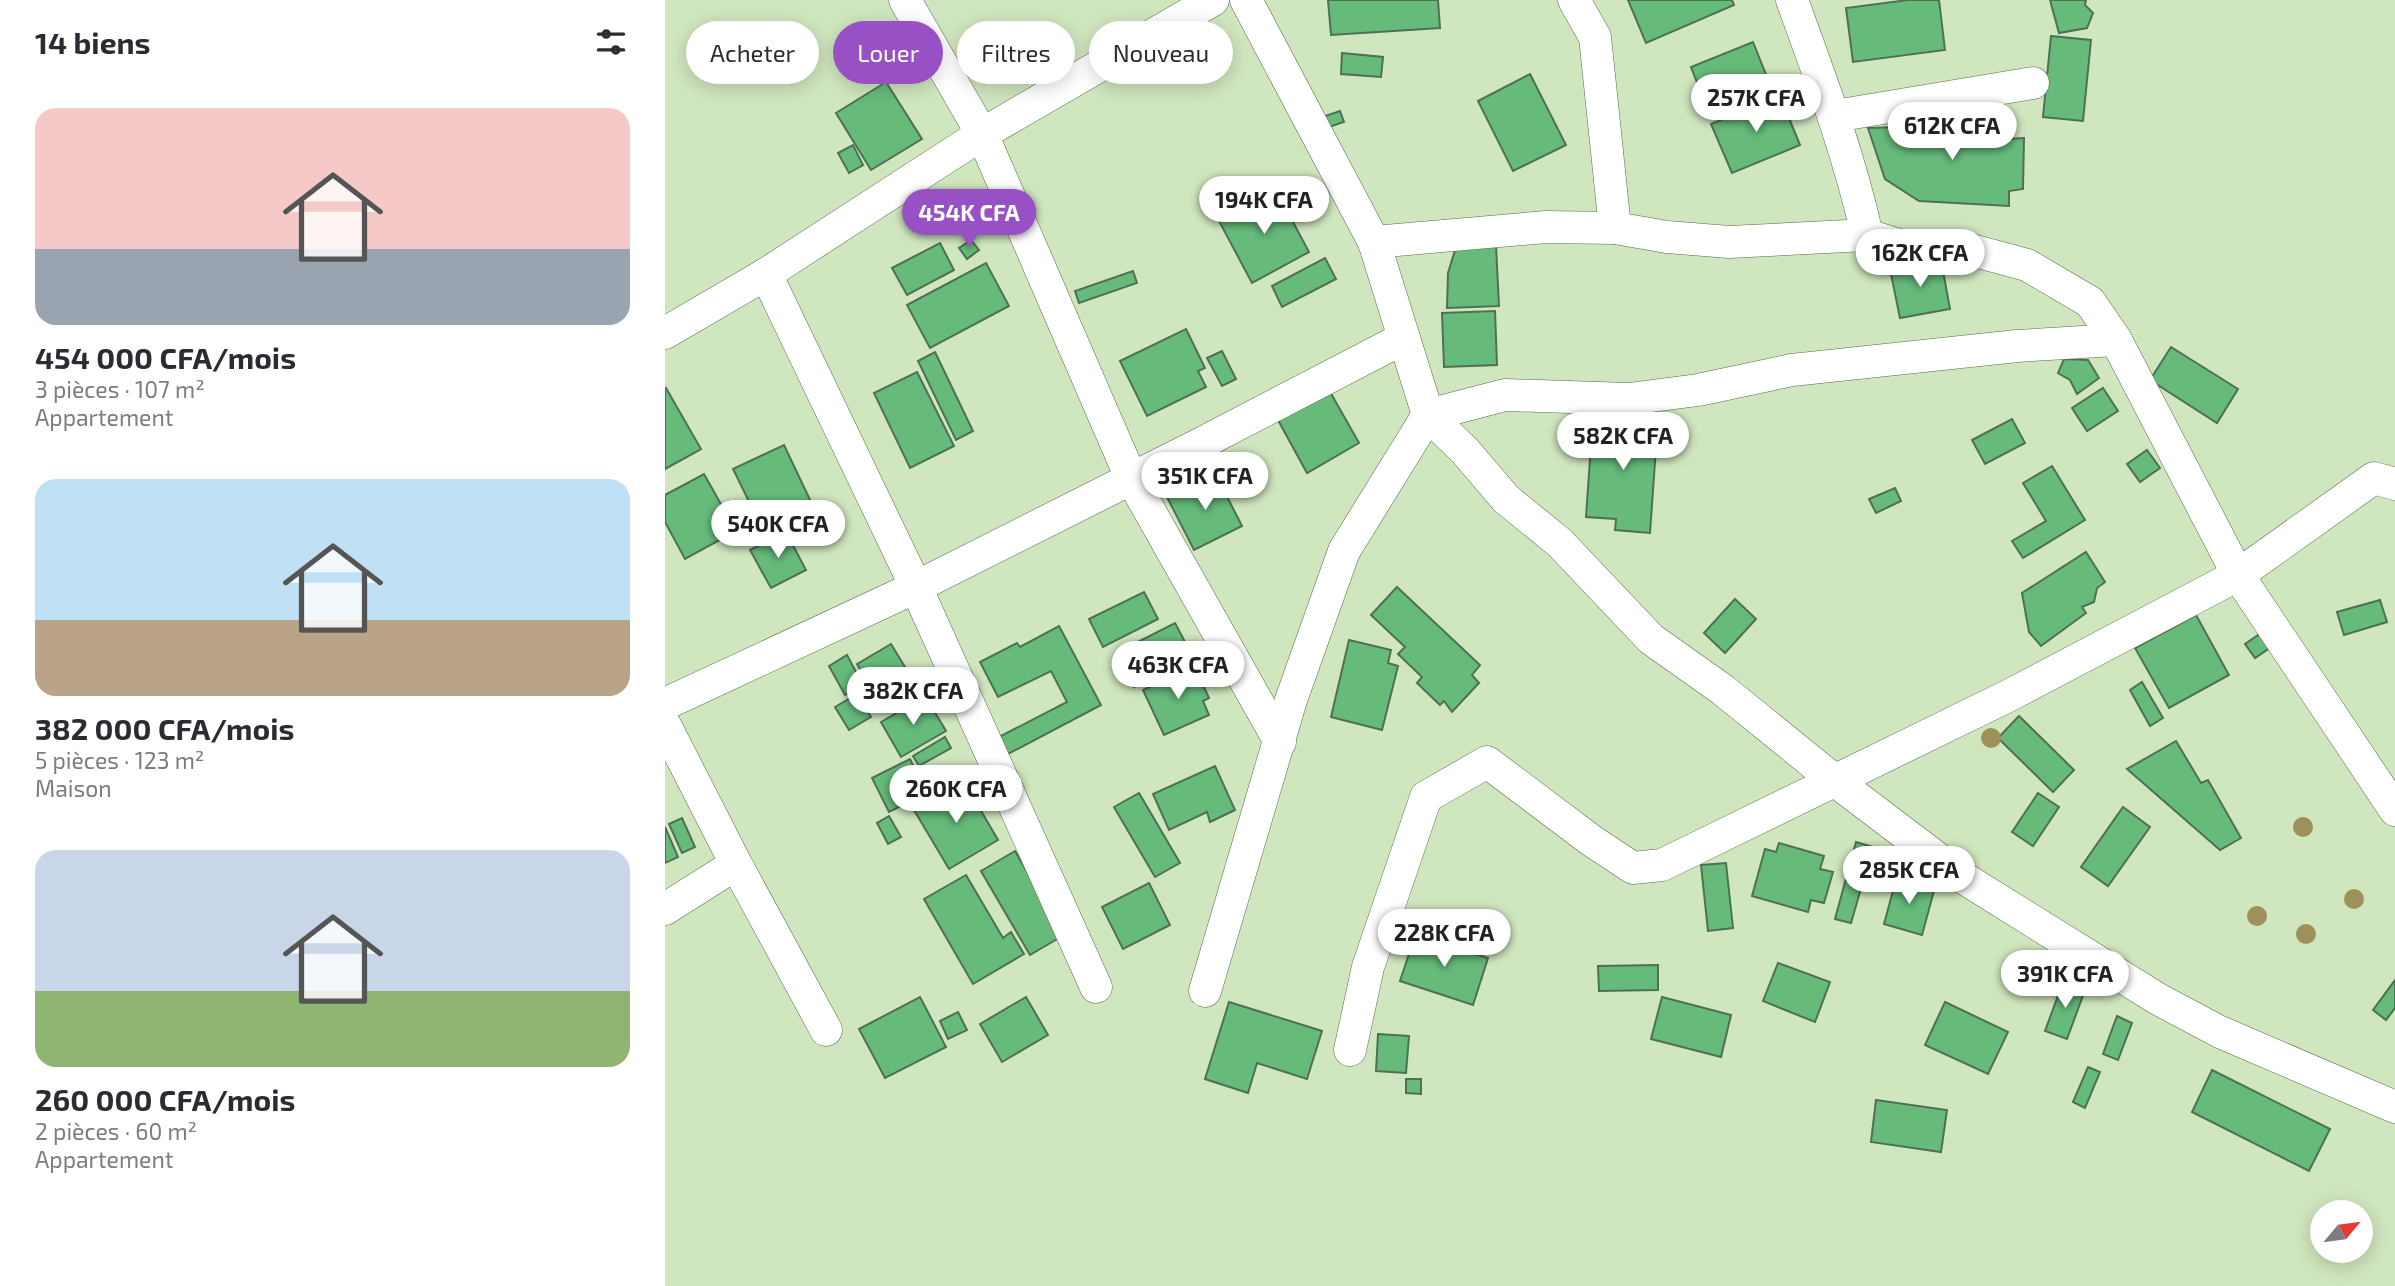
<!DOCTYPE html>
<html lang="fr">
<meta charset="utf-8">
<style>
body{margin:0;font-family:"Exo 2",sans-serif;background:#f7f7f7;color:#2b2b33;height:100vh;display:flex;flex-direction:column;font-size:26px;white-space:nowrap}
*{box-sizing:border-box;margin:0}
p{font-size:23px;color:#7c7c81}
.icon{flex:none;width:38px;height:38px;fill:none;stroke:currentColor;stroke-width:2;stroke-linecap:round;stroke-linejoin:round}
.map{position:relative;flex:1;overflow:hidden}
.details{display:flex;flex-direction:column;background:#fff;width:665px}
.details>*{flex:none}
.top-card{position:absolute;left:21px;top:21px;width:665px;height:63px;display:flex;gap:14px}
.needle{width:46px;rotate:61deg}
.buttons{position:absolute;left:1645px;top:1200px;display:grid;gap:14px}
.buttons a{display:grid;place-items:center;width:63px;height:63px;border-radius:50%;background:#fff;box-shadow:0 4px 18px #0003;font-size:35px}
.price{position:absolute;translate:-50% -60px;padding:0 16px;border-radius:24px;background:#fff;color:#222;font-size:23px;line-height:46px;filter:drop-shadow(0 2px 4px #0008)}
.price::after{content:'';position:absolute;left:50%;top:42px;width:21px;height:16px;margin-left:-10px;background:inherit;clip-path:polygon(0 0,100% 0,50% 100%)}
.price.on{background:#9851c4;color:#fff}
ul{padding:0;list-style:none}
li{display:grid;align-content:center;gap:14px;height:371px;padding:0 35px}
li span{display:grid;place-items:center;height:217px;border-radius:21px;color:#555}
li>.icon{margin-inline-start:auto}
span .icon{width:126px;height:126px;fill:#fffc;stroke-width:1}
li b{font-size:30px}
h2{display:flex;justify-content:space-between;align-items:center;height:84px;padding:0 35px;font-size:30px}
.chip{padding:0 24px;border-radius:32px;background:#fff;box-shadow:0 4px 18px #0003;font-size:24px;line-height:63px}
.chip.on{background:#9851c4;color:#fff}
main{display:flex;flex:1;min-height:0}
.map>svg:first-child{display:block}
</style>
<main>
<section class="details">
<h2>14 biens<svg class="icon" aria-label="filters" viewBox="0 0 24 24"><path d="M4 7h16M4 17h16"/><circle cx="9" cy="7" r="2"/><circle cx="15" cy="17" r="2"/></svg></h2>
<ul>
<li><span style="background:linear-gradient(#f6c9c9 65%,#9aa5b1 0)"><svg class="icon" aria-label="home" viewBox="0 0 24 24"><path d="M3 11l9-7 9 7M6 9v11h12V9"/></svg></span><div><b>454 000 CFA/mois</b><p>3 pièces · 107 m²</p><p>Appartement</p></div></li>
<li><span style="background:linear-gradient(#bfe0f5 65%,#b9a48a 0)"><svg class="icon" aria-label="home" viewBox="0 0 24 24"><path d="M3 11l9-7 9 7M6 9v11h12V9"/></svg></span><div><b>382 000 CFA/mois</b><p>5 pièces · 123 m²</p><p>Maison</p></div></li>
<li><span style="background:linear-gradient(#c9d6e8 65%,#8fb573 0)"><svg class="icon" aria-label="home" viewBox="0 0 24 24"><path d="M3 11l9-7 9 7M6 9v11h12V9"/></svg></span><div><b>260 000 CFA/mois</b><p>2 pièces · 60 m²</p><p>Appartement</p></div></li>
</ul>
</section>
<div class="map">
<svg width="1730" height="1286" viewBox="0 0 1730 1286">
<rect width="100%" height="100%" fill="#d0e6be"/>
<g fill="#66bb7b" stroke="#4e7055" stroke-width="2">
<polygon points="663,0 773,0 775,28 666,35"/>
<polygon points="963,0 1067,0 1069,5 981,43"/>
<polygon points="1243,0 1274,0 1280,50 1188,62 1181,8"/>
<polygon points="1385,0 1421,0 1420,5 1428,13 1422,28 1394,33"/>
<polygon points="1386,36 1426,40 1418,121 1378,117"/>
<polygon points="1088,42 1108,92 1045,116 1026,67"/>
<polygon points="677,53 718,57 716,77 676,74"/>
<polygon points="865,74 901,145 848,171 813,101"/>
<polygon points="221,82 257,139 206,170 171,113"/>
<polygon points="1115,96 1135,145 1067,173 1046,124"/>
<polygon points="675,111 679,122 661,128 657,117"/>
<polygon points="1341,124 1343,139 1359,138 1358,189 1344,191 1344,206 1254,201 1220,179 1203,128"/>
<polygon points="188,145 198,165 184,173 173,153"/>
<polygon points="610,188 644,252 587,283 553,219"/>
<polygon points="306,240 314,250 302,259 294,248"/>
<polygon points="275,243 289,270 242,295 227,268"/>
<polygon points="831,245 834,306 782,308 783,273 791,247"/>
<polygon points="660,258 671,279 617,307 607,286"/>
<polygon points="1276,260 1285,309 1235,318 1225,269"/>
<polygon points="321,263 344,306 265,348 242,305"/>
<polygon points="468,271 472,283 414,303 410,291"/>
<polygon points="830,311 832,365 779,367 777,313"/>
<polygon points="521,329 540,368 533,371 541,387 482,416 455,361"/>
<polygon points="1506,347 1573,389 1552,423 1485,380"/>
<polygon points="557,351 571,379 557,386 542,358"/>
<polygon points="270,352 308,431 291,440 253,361"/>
<polygon points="1399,359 1423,360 1434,378 1412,394 1405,380 1393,373"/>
<polygon points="252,372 289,446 245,468 209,393"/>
<polygon points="1,388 36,449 0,469 0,389"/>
<polygon points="1438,388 1453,411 1422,431 1407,408"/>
<polygon points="664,390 694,443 642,473 613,420"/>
<polygon points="928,415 993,420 985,533 950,530 951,519 921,517"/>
<polygon points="1347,419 1360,443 1320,464 1307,440"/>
<polygon points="119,445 147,504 97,528 68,469"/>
<polygon points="1482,450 1495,468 1475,482 1462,464"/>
<polygon points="1387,466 1420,520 1358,558 1347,541 1381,521 1358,483"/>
<polygon points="550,473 577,526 529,550 502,497"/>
<polygon points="39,474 71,531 20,559 0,522 0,495"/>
<polygon points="1230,488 1236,501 1211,513 1204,499"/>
<polygon points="121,532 141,570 106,588 85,550"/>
<polygon points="1421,552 1440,582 1432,588 1429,602 1417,607 1421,613 1376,646 1364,632 1357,593"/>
<polygon points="732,587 815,665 807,675 814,683 787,712 779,701 775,705 752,683 757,677 733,654 740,647 706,615"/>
<polygon points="479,592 493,619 438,647 424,619"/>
<polygon points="1070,599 1091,619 1060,653 1039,633"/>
<polygon points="1715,600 1722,622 1679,635 1672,612"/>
<polygon points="1531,615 1564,675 1504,708 1470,648"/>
<polygon points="510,623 528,657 469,687 451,653"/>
<polygon points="394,626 436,705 343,754 334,737 402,702 386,671 333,697 315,662 352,643 355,647"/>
<polygon points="1602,629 1612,643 1590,658 1580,644"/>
<polygon points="684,640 726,650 723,663 733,666 717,730 666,717"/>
<polygon points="226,644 249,682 215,702 192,664"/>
<polygon points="182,655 198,685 180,695 164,666"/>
<polygon points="530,667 544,698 538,701 544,715 499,735 478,690"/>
<polygon points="1477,682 1498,718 1485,726 1465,690"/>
<polygon points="192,694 206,717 184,730 170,707"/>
<polygon points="260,696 281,731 236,757 216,722"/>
<polygon points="1354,716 1409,770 1388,792 1333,738"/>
<polygon points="280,737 286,748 254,766 248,756"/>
<polygon points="1511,741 1536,783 1543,780 1576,838 1555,850 1462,769"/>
<polygon points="245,759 262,793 224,812 207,778"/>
<polygon points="550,766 570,810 545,822 542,812 504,830 488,794"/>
<polygon points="298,780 333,840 284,869 249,810"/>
<polygon points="474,793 515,863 490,877 449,807"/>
<polygon points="1373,793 1394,807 1368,846 1347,832"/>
<polygon points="1458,807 1485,827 1443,886 1416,867"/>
<polygon points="224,816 236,837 223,844 212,823"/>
<polygon points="17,818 30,847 17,853 4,824"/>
<polygon points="0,827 13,857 0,863"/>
<polygon points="1191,842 1208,847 1186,923 1170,919"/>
<polygon points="1114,843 1159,856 1155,869 1168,872 1159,903 1146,900 1143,912 1087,896 1100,849 1111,852"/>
<polygon points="350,851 399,935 365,955 316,871"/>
<polygon points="1061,863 1068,928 1043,931 1036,865"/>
<polygon points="301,875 338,938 346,932 359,954 308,984 259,899"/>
<polygon points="1232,876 1270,887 1257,935 1219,924"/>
<polygon points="484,883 505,925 458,949 437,907"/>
<polygon points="751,933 823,958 808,1005 735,981"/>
<polygon points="1113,963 1165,982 1150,1022 1098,1001"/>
<polygon points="993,965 993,990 934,991 933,966"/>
<polygon points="1730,980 1730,1008 1721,1020 1708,1010"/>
<polygon points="1398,982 1420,990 1402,1039 1380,1031"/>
<polygon points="255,997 281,1047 220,1078 194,1029"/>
<polygon points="361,997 383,1035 337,1062 315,1024"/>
<polygon points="997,997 1066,1015 1056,1057 986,1039"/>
<polygon points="564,1002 657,1031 642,1079 592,1063 583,1093 540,1079"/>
<polygon points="1280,1002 1343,1032 1323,1074 1260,1045"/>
<polygon points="293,1012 302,1030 283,1039 275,1021"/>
<polygon points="1452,1016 1467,1023 1453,1060 1438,1054"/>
<polygon points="713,1034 744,1036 741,1073 711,1071"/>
<polygon points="1423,1067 1435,1072 1420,1108 1408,1102"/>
<polygon points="1547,1070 1665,1129 1644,1171 1527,1112"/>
<polygon points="741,1079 756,1079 756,1094 741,1093"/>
<polygon points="1211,1100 1282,1110 1276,1152 1206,1142"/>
</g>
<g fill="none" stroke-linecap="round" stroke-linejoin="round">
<g stroke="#586a47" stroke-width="33">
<g id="minor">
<polyline points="240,0 317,134 466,478 615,742"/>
<polyline points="909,0 930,37 950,228"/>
<polyline points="1170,116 1368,83"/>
<polyline points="709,242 881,227 950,228 1002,237 1064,242 1202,235"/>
<polyline points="101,274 251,587 431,987"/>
<polyline points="0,333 101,274 317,134 548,0"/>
<polyline points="763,415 800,451 841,499 895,543 986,639 1058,690 1169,780 1297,877 1493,999 1555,1032 1730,1107"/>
<polyline points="763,415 840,395 964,399 1033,390 1127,370 1352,346 1451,340"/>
<polyline points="1730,484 1709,478 1573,575 1730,810"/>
<polyline points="0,704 251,587 537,443 739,338"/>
<polyline points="0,725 71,864 161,1030"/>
<polyline points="0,909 71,864"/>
<polyline points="540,991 626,700 679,551 763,415 709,242 581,0"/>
<path d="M685,1050L703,967L761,797L822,762L927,841L968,868L997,865L1345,695L1573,575L1451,340L1425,302L1362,265L1299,248L1250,250L1202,235C1184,154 1155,77 1127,0"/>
</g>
</g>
<use href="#minor" stroke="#fff" stroke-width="32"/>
</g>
<g fill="#9d9058">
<circle cx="1326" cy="738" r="10"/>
<circle cx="1638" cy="827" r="10"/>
<circle cx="1689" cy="899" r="10"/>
<circle cx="1592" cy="916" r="10"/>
<circle cx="1641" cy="934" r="10"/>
</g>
</svg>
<div class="buttons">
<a><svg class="needle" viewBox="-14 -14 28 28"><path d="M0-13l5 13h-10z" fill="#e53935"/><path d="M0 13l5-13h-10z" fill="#7c7c81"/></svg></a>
</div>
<b class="price" style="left:1091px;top:134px">257K CFA</b>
<b class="price" style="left:1287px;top:162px">612K CFA</b>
<b class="price" style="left:599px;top:236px">194K CFA</b>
<b class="price on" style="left:304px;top:249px">454K CFA</b>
<b class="price" style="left:1255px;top:289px">162K CFA</b>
<b class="price" style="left:958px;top:472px">582K CFA</b>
<b class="price" style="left:540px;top:512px">351K CFA</b>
<b class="price" style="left:113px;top:560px">540K CFA</b>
<b class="price" style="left:513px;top:701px">463K CFA</b>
<b class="price" style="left:248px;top:727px">382K CFA</b>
<b class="price" style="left:291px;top:825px">260K CFA</b>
<b class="price" style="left:1244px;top:906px">285K CFA</b>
<b class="price" style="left:779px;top:969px">228K CFA</b>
<b class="price" style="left:1400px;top:1010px">391K CFA</b>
<div class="top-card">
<a class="chip">Acheter</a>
<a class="chip on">Louer</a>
<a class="chip">Filtres</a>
<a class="chip">Nouveau</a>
</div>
</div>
</main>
